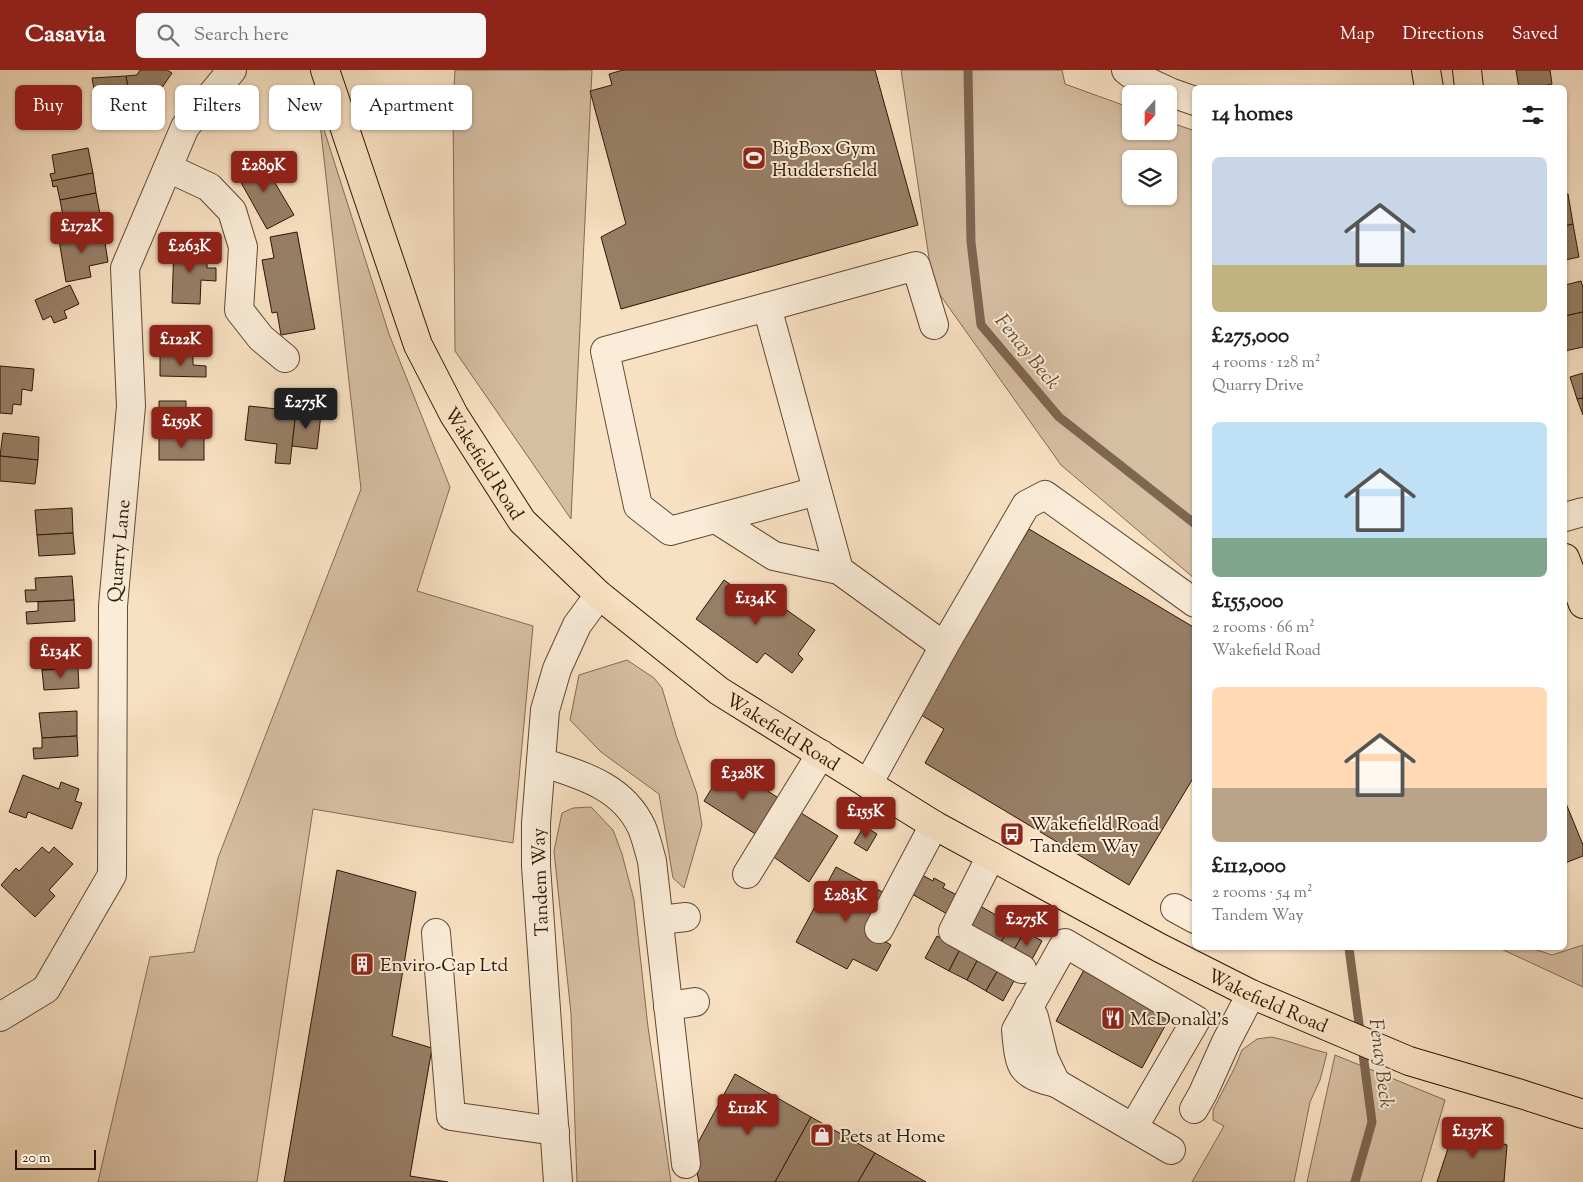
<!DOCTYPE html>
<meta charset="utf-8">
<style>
body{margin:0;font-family:"Sorts Mill Goudy",serif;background:#f6f6f6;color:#202124;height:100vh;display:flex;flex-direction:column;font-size:19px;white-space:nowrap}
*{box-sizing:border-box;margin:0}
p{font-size:16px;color:#757577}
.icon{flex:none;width:28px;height:28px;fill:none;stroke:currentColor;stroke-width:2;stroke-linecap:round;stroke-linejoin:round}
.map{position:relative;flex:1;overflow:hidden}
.drawer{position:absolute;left:1192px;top:15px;width:375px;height:865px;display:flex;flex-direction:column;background:#fff;border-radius:8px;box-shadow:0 1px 4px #0004}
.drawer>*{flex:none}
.hud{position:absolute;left:15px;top:15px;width:475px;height:45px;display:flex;gap:10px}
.needle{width:32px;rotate:201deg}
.tools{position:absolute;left:1122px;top:15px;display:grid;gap:10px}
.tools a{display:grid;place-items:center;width:55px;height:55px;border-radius:8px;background:#fff;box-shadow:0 1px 4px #0004;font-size:25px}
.scale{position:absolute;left:15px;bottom:12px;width:81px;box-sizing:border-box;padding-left:5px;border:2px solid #2e1504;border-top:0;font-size:14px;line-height:18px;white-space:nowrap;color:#2e1504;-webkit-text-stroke:4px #faecd8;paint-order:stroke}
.price{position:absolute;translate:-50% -42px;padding:0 11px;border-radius:5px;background:#8f2418;color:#fff;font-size:16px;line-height:32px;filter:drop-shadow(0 1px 2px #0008)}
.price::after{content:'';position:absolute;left:50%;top:30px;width:15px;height:11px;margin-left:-8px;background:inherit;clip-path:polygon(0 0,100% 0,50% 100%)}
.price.active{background:#222;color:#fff}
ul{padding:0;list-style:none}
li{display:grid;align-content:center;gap:10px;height:265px;padding:0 20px}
li span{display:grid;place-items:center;height:155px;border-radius:8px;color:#555}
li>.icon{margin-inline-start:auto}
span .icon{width:90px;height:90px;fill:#fffc;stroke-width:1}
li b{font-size:21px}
h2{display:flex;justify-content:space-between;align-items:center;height:60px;padding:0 20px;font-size:21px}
.tag{padding:0 18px;border-radius:8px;background:#fff;box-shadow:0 1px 4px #0004;font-size:18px;line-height:45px}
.tag.active{background:#8f2418;color:#fff}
header{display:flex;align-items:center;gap:30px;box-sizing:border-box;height:70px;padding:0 25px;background:#8f2418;color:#fff}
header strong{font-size:24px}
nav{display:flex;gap:28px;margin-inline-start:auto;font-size:18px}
.search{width:350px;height:45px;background:#f6f6f6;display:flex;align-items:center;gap:12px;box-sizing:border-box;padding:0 18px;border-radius:8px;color:#757577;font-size:19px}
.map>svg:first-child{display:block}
</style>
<header>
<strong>Casavia</strong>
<div class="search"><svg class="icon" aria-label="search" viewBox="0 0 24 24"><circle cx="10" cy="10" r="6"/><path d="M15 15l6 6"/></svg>Search here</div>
<nav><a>Map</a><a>Directions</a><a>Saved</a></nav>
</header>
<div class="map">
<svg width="1583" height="1112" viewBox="0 0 1583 1112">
<rect width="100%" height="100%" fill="#f8e1c3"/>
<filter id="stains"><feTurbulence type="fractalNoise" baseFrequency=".004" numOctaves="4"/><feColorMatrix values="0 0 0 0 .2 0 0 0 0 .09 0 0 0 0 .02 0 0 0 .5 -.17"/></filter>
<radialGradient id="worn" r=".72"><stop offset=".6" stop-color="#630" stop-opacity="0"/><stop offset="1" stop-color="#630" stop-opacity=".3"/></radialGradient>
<g fill="#d6bea3" stroke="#826a54" fill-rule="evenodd">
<polygon points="455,0 592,0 571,449 455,281 453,35"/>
<path d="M901,0H1062L1065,14L1131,38V61H1169V52L1195,61V509L1061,395L933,215ZM1131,89H1169V126H1131Z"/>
<polygon points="319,44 389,264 450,417 417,521 533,556 513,773 313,739 257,1112 98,1112 150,887 194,882 218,788 361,419"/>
<polygon points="627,590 654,608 662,618 676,665 697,724 702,755 684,818 673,808 659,724 601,682 570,650 579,605"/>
<polygon points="591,737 613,760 622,784 634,830 648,957 671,1112 577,1112 571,944 554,781 562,743 573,738"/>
<polygon points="1583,875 1583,917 1499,878 1531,878 1552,885"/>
<path d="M1272,967C1291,971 1308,979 1327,983L1320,1010L1310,1032L1294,1112H1192L1224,1056L1213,1050V1040L1235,997L1242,980L1257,969Z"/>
<polygon points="1335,985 1445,1030 1421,1112 1307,1112"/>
</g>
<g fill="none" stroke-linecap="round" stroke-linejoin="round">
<g stroke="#7e6650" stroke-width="9">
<polyline points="968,0 971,172 981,255 1059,347 1195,454"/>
<polyline points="1349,878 1372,1052 1355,1112"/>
</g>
</g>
<g fill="#977f67" stroke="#2e1504">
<polygon points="140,0 167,0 172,3 159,22 154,19 145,34 131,36 126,6 137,5"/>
<polygon points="623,0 875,0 918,155 621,239 601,167 626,154 590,21 612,15 609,4"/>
<polygon points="1516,0 1550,0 1552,14 1534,18 1519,18"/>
<polygon points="126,6 131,36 98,42 92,8"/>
<polygon points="88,78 93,103 52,111 50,104 55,103 52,85"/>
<polygon points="259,86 294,145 267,159 234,100"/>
<polygon points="93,103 96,123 60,130 57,116 53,117 52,111"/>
<polygon points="96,123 103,160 67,167 60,130"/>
<polygon points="1568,124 1573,154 1565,156 1565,125"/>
<polygon points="1573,154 1579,187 1565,190 1565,156"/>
<polygon points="103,160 108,192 89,196 91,207 66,212 58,164 66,162 67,167"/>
<polygon points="297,162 315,259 281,265 277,242 272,243 262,190 274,188 270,167"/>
<polygon points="174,176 207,177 207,198 216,198 216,211 201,210 200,234 172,233"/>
<polygon points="1581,211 1583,218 1583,242 1565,246 1565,215"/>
<polygon points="70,215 79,234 64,241 67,248 54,253 51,246 43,250 35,230"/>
<polygon points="1583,242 1583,277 1565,281 1565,246"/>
<polygon points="161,258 194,258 193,285 160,285"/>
<polygon points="160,285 193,285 193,295 206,296 206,307 160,306"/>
<polygon points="0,296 34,299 32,321 22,319 21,335 13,334 12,344 0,343"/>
<polygon points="1583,303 1583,328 1577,329 1570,307"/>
<polygon points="1583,328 1583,345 1577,329"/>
<polygon points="159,331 186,331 186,342 192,342 192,369 159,368"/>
<polygon points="249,336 296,341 290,394 275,393 277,374 245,370"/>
<polygon points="296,341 321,344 317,379 292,376"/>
<polygon points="3,363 39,367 38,390 0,386"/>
<rect x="159" y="368" width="45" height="22"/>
<polygon points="0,386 38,390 35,414 0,411"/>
<polygon points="72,438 73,463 37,465 35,440"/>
<polygon points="1029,459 1195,558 1195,705 1129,815 925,693 944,659 918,643"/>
<polygon points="73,463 75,484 39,486 37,465"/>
<polygon points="72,506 74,530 26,532 25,520 36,520 35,508"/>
<polygon points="724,510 757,533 764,524 815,560 798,584 803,589 792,603 765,583 757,593 696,549"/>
<polygon points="74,530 75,551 27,554 26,542 38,541 38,532"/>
<polygon points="77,573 78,598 42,600 40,575"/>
<polygon points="78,598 79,618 44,620 42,600"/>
<polygon points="77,641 77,666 42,668 39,643"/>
<polygon points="77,666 78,686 34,689 33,678 42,678 42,668"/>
<polygon points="732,698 780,729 757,765 704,731 715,713 721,717"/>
<polygon points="23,705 59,719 61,712 79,719 75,731 82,733 72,759 28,742 26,748 9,742"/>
<polygon points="1565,731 1583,775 1583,786 1565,793"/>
<polygon points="793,738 838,766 809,812 771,785"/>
<polygon points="864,756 877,764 867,781 854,773"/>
<polygon points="42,777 49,783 54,777 73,794 49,820 55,826 35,847 1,815 16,798 19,801"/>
<polygon points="836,797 888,825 868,862 891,875 877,901 853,889 847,899 796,872"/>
<polygon points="337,800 416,822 392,966 432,978 410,1106 448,1112 284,1112"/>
<polygon points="920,804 933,811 934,808 945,814 943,818 959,826 949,845 910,823"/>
<polygon points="980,836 1012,854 999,875 967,857"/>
<polygon points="1012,854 1025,861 1012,883 999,875"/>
<polygon points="1025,861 1042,871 1030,893 1012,883"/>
<polygon points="937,866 960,879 949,901 925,888"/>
<polygon points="960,879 978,889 967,910 949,901"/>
<polygon points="978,889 998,900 986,921 967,910"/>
<polygon points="1085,898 1171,945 1142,998 1056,951"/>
<polygon points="998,900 1015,909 1003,931 986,921"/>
<polygon points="735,1004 811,1047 775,1112 699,1112 693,1082"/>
<polygon points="811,1047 875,1083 858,1112 775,1112"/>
<polygon points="1455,1057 1507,1075 1504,1112 1437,1112"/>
<polygon points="875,1083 926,1112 858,1112"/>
</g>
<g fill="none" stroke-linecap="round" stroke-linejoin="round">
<g stroke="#604834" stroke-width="30">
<g id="minor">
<polyline points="1126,0 1131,4 1172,23 1195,31"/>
<polyline points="168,98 209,117 232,141 243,177 239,240 261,268 285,288"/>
<polyline points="767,237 916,196 934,255"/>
<polyline points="817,421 670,461 638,436 605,281 767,237 839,500 944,576"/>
<polyline points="1565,447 1583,442"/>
<polyline points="716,449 774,486 839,500"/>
<path d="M541,692C581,705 623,716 642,758C646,768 649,780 652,791L686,1094"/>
<polyline points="868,714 944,576 1026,435 1045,425 1195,533"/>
<polyline points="991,786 953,861 1022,899"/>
<polyline points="747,804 821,684"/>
<polyline points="1175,838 1195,849"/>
<polyline points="659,850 686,847"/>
<polyline points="879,859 934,755"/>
<polyline points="436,863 451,1046 555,1061"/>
<polyline points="668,936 695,932"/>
<polyline points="1029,936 1034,947 1044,988 1056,1013"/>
<path id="s1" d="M0,947L46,919L112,805L113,536L131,336L125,198L185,57L232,0"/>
<polyline points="1194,1039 1203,1023 1226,972 1251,924"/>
<path d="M1133,1058L1196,950L1065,873L1016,960C1017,969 1018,991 1024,998C1032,1008 1046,1010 1056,1013L1171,1080"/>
<polyline points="558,1112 536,796 536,753 545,640 557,599 577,555 599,525"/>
</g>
</g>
<g stroke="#2e1504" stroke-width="30">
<g id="highway">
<path id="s2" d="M325,0L418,275L454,345L522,451L599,525L719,621L934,755L1160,878L1251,924L1409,991L1521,1024L1583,1044"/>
<polyline points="1426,0 1429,18"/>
<polyline points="1467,0 1469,18"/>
<polyline points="1565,488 1583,534"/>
</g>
</g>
<use href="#minor" stroke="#faecd8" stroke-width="28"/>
<use href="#highway" stroke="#f8e1c3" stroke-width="28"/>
</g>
<defs>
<g id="stadium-square" transform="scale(1.25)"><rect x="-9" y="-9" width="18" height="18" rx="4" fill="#8f2418" stroke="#faecd8"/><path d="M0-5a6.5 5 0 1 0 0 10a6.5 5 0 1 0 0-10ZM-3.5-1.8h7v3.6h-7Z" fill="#fff"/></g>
<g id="bus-square" transform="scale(1.25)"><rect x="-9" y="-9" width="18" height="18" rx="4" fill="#8f2418" stroke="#faecd8"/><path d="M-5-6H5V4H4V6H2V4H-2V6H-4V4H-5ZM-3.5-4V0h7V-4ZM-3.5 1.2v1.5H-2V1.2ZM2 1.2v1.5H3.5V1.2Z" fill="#fff"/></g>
<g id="building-square" transform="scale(1.25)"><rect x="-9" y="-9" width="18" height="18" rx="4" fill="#8f2418" stroke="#faecd8"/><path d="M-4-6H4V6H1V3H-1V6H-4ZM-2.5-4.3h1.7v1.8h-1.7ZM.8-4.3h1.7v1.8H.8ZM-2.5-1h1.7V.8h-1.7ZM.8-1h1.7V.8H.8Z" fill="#fff"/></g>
<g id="restaurant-square" transform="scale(1.25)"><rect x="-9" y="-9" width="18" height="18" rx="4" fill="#8f2418" stroke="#faecd8"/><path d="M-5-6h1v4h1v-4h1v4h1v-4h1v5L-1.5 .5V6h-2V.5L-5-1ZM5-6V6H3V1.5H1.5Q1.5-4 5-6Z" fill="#fff"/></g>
<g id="shop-square" transform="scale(1.25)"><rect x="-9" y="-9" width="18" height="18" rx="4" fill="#8f2418" stroke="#faecd8"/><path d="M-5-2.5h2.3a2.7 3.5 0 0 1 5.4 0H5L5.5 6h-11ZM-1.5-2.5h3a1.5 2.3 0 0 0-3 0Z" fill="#fff"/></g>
</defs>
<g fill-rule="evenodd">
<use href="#stadium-square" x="754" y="88"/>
<use href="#bus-square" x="1012" y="764"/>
<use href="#building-square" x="362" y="894"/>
<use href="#restaurant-square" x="1113" y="948"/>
<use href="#shop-square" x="822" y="1065"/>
</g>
<g text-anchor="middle" stroke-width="4" stroke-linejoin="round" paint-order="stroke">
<g font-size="19" fill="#2e1504" stroke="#faecd8" text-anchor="start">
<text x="772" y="84">BigBox Gym<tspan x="772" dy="22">Huddersfield</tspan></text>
<text x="1030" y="760">Wakefield Road<tspan x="1030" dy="22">Tandem Way</tspan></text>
<text x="380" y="901">Enviro-Cap Ltd</text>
<text x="1130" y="955">McDonald's</text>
<text x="840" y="1072">Pets at Home</text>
</g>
<g font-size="19" fill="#2e1504" stroke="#faecd8">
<text dy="7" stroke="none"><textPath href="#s2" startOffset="426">Wakefield Road</textPath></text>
<text dy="7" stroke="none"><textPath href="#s1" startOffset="510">Quarry Lane</textPath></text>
<text dy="7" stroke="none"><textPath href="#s2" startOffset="831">Wakefield Road</textPath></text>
<text transform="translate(539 812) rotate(-92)" y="7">Tandem Way</text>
<text dy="7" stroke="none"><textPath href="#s2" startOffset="1386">Wakefield Road</textPath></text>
</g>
<g font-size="20" font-style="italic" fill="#634b36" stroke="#faecd8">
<text transform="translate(1028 281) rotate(51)" y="7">Fenay Beck</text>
<text transform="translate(1382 993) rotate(83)" y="7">Fenay Beck</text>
</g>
</g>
<rect width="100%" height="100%" filter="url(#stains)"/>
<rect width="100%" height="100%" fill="url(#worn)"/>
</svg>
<div class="tools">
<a><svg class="needle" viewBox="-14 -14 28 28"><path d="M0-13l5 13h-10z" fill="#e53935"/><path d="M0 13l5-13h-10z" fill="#757577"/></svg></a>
<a><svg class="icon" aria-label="layers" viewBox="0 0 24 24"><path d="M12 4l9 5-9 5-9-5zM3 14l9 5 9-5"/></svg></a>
</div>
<div class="scale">20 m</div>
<b class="price" style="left:264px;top:123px">£289K</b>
<b class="price" style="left:82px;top:184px">£172K</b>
<b class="price" style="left:190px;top:204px">£263K</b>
<b class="price" style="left:181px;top:297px">£122K</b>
<b class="price active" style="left:306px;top:360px">£275K</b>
<b class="price" style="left:182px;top:379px">£159K</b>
<b class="price" style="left:756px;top:556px">£134K</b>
<b class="price" style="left:61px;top:609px">£134K</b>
<b class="price" style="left:743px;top:731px">£328K</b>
<b class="price" style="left:866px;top:769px">£155K</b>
<b class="price" style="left:846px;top:853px">£283K</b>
<b class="price" style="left:1027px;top:877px">£275K</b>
<b class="price" style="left:748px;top:1066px">£112K</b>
<b class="price" style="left:1473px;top:1089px">£137K</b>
<div class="hud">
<a class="tag active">Buy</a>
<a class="tag">Rent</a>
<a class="tag">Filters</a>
<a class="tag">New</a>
<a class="tag">Apartment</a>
</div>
<section class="drawer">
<h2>14 homes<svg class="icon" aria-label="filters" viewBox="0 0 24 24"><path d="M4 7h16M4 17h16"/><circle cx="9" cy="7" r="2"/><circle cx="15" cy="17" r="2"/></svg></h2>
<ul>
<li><span style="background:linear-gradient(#c9d6e8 70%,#c2b280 0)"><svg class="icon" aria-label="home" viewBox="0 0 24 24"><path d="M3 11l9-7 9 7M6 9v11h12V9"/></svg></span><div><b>£275,000</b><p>4 rooms · 128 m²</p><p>Quarry Drive</p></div></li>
<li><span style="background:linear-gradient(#bfe0f5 75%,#7fa58c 0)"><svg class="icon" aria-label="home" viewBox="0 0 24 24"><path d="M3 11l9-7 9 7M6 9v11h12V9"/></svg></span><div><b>£155,000</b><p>2 rooms · 66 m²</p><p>Wakefield Road</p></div></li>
<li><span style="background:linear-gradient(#ffd9b3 65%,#b9a48a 0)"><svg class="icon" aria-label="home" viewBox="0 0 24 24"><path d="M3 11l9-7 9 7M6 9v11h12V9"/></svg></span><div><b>£112,000</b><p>2 rooms · 54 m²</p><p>Tandem Way</p></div></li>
</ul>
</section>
</div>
